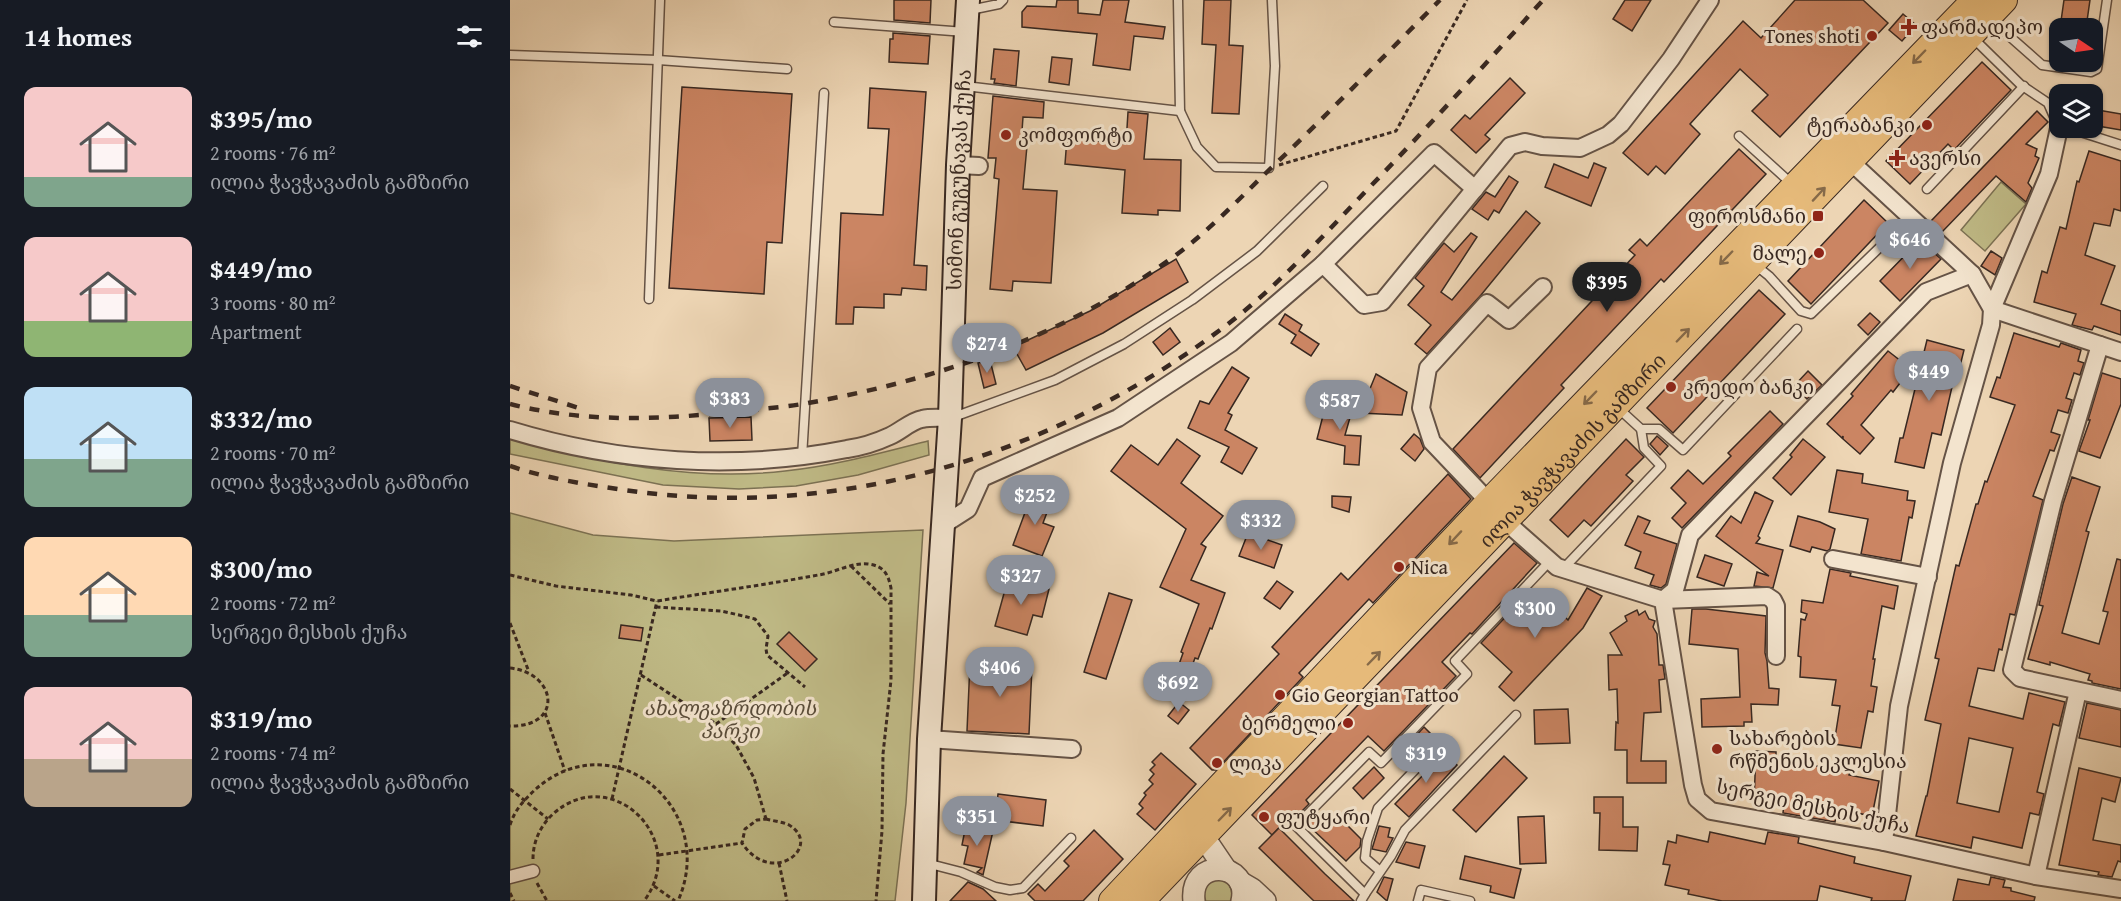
<!DOCTYPE html>
<meta charset="utf-8">
<style>
body{margin:0;font-family:"Gentium Book Plus","Noto Serif Georgian",serif;background:#20242c;color:#f1f3f6;height:100vh;display:flex;flex-direction:column;font-size:22px;white-space:nowrap}
*{box-sizing:border-box;margin:0}
p{font-size:20px;color:#9ea1a6}
.icon{flex:none;width:33px;height:33px;fill:none;stroke:currentColor;stroke-width:2;stroke-linecap:round;stroke-linejoin:round}
.map{position:relative;flex:1;overflow:hidden}
.details{display:flex;flex-direction:column;background:#171b24;width:510px}
.details>*{flex:none}
.needle{width:39px;rotate:103deg}
.controls{position:absolute;left:1539px;top:18px;display:grid;gap:12px}
.controls a{display:grid;place-items:center;width:54px;height:54px;border-radius:12px;background:#171b24;box-shadow:0 2px 4px #0004;font-size:30px}
.price{position:absolute;translate:-50% -51px;padding:0 14px;border-radius:21px;background:#8c9099;color:#fff;font-size:20px;line-height:39px;filter:drop-shadow(0 2px 3px #0008)}
.price::after{content:'';position:absolute;left:50%;top:36px;width:18px;height:14px;margin-left:-9px;background:inherit;clip-path:polygon(0 0,100% 0,50% 100%)}
.price.selected{background:#222;color:#fff}
ul{padding:0;list-style:none}
li{display:flex;align-items:center;gap:18px;height:150px;padding:0 24px}
li span{display:grid;place-items:center;flex:none;width:168px;height:120px;border-radius:12px;color:#555}
li>.icon{margin-inline-start:auto}
span .icon{width:72px;height:72px;fill:#fffc;stroke-width:1}
li b{font-size:26px}
h2{display:flex;justify-content:space-between;align-items:center;height:72px;padding:0 24px;font-size:26px}
main{display:flex;flex:1;min-height:0}
.map>svg:first-child{display:block}
</style>
<main>
<section class="details">
<h2>14 homes<svg class="icon" aria-label="filters" viewBox="0 0 24 24"><path d="M4 7h16M4 17h16"/><circle cx="9" cy="7" r="2"/><circle cx="15" cy="17" r="2"/></svg></h2>
<ul>
<li><span style="background:linear-gradient(#f6c9c9 75%,#7fa58c 0)"><svg class="icon" aria-label="home" viewBox="0 0 24 24"><path d="M3 11l9-7 9 7M6 9v11h12V9"/></svg></span><div><b>$395/mo</b><p>2 rooms · 76 m²</p><p>ილია ჭავჭავაძის გამზირი</p></div></li>
<li><span style="background:linear-gradient(#f6c9c9 70%,#8fb573 0)"><svg class="icon" aria-label="home" viewBox="0 0 24 24"><path d="M3 11l9-7 9 7M6 9v11h12V9"/></svg></span><div><b>$449/mo</b><p>3 rooms · 80 m²</p><p>Apartment</p></div></li>
<li><span style="background:linear-gradient(#bfe0f5 60%,#7fa58c 0)"><svg class="icon" aria-label="home" viewBox="0 0 24 24"><path d="M3 11l9-7 9 7M6 9v11h12V9"/></svg></span><div><b>$332/mo</b><p>2 rooms · 70 m²</p><p>ილია ჭავჭავაძის გამზირი</p></div></li>
<li><span style="background:linear-gradient(#ffd9b3 65%,#7fa58c 0)"><svg class="icon" aria-label="home" viewBox="0 0 24 24"><path d="M3 11l9-7 9 7M6 9v11h12V9"/></svg></span><div><b>$300/mo</b><p>2 rooms · 72 m²</p><p>სერგეი მესხის ქუჩა</p></div></li>
<li><span style="background:linear-gradient(#f6c9c9 60%,#b9a48a 0)"><svg class="icon" aria-label="home" viewBox="0 0 24 24"><path d="M3 11l9-7 9 7M6 9v11h12V9"/></svg></span><div><b>$319/mo</b><p>2 rooms · 74 m²</p><p>ილია ჭავჭავაძის გამზირი</p></div></li>
</ul>
</section>
<div class="map">
<svg width="1611" height="901" viewBox="0 0 1611 901">
<rect width="100%" height="100%" fill="#edd5b4"/>
<filter id="stains"><feTurbulence type="fractalNoise" baseFrequency=".00333" numOctaves="4"/><feColorMatrix values="0 0 0 0 .2 0 0 0 0 .09 0 0 0 0 .02 0 0 0 .5 -.17"/></filter>
<radialGradient id="worn" r=".72"><stop offset=".6" stop-color="#630" stop-opacity="0"/><stop offset="1" stop-color="#630" stop-opacity=".3"/></radialGradient>
<g fill="#c0bb87" stroke="#7c7254" stroke-width="1.5">
<polygon points="1491,182 1516,204 1475,251 1451,230"/>
<path d="M0,439C89,462 182,482 275,471C324,466 371,453 418,441L419,455L348,475L286,486L229,489L153,485L0,454Z"/>
<polygon points="0,513 83,535 164,541 413,530 396,803 385,901 0,901"/>
<polygon points="711,878 722,887 722,898 720,901 696,901 693,894 697,882"/>
</g>
<g fill="#cb8563" stroke="#382821" stroke-width="1.5" fill-rule="evenodd">
<polygon points="384,0 421,0 420,23 384,20"/>
<polygon points="547,0 568,0 568,13 590,15 593,0 619,0 615,22 655,27 653,39 624,36 620,70 583,65 587,34 512,27 512,12 517,6 546,7"/>
<polygon points="694,0 721,0 719,45 733,46 729,114 702,113 706,45 692,44"/>
<polygon points="1115,0 1141,0 1122,31 1103,19"/>
<polygon points="1285,0 1353,0 1378,23 1270,137 1242,111 1258,95 1230,69 1180,124 1190,134 1155,174 1146,166 1138,175 1113,153 1233,21 1251,38"/>
<polygon points="1554,0 1580,0 1576,28 1550,28"/>
<polygon points="1393,14 1406,25 1392,41 1379,30"/>
<polygon points="383,33 420,36 418,64 379,62 380,39 383,39"/>
<polygon points="484,49 509,51 506,86 484,83 485,79 481,79"/>
<polygon points="542,57 562,59 559,85 539,82"/>
<polygon points="1472,62 1501,90 1444,150 1438,144 1400,184 1376,161"/>
<polygon points="1000,78 1015,93 975,135 980,139 966,153 941,130 955,115 960,119"/>
<polygon points="172,87 282,94 272,243 257,242 254,294 159,288"/>
<polygon points="360,88 416,92 404,265 417,266 416,290 392,288 391,295 374,294 374,308 344,307 343,324 326,324 331,213 373,215 379,129 358,128"/>
<polygon points="483,96 534,102 533,118 513,117 511,145 517,146 513,189 547,191 541,283 503,281 502,291 480,289 489,179 484,178 486,158 478,158"/>
<polygon points="1582,109 1611,114 1611,130 1582,125"/>
<polygon points="1527,111 1538,122 1516,144 1527,149 1525,156 1529,158 1518,183 1522,188 1516,202 1486,176 1432,232 1421,221"/>
<polygon points="618,112 638,114 634,159 671,160 670,211 648,210 648,215 612,213 615,170 555,164 557,138 616,144"/>
<polygon points="1229,149 1256,174 1154,282 1151,279 1051,385 1054,388 970,478 943,449 1125,255 1119,250 1130,239 1137,246"/>
<polygon points="1579,151 1611,161 1611,211 1604,209 1600,226 1584,223 1575,255 1605,266 1591,304 1611,311 1611,335 1584,326 1582,330 1562,325 1566,314 1524,302 1532,271 1537,273 1550,227 1556,229 1567,181 1569,182"/>
<polygon points="1084,163 1096,168 1081,206 1035,187 1044,164 1078,178"/>
<polygon points="999,176 1008,182 989,213 984,210 978,220 962,209 976,192 985,197"/>
<polygon points="1354,200 1378,223 1301,304 1278,281"/>
<polygon points="1016,211 1030,223 971,295 917,354 905,344 921,325 898,305 914,286 905,278 934,243 944,252 961,233 967,237 931,292 942,300"/>
<polygon points="1410,240 1431,259 1390,301 1370,281"/>
<polygon points="1481,251 1492,258 1485,275 1471,266"/>
<polygon points="666,259 678,282 593,333 516,370 503,347 580,311"/>
<polygon points="1249,290 1275,314 1163,433 1137,408"/>
<polygon points="1360,313 1370,322 1358,335 1348,325"/>
<polygon points="775,314 792,325 789,331 809,344 801,356 781,343 786,335 769,324"/>
<polygon points="660,328 670,342 653,355 643,342"/>
<path d="M1504,333L1549,347L1551,343L1571,350L1568,361L1574,363L1570,375L1564,373L1556,398L1562,400L1558,413L1548,410L1541,432L1550,435L1544,451L1540,450L1523,496L1533,500L1505,615L1500,614L1492,650L1489,649L1484,671L1468,668L1459,706L1513,719L1519,693L1555,702L1549,726L1543,724L1527,792L1534,794L1529,815L1520,813L1512,848L1463,837L1461,848L1406,836L1416,796H1417L1431,724L1415,720L1429,659L1425,658L1446,565L1449,566L1466,504H1468L1475,481L1477,482L1505,405L1480,397L1487,377L1490,378ZM1459,738L1503,748L1489,812L1447,803Z"/>
<polygon points="1417,340 1454,350 1447,378 1444,378 1431,435 1422,433 1414,468 1385,462 1390,438 1393,438"/>
<polygon points="1378,351 1401,369 1383,392 1381,390 1351,425 1364,438 1350,454 1333,439 1333,436 1332,438 1317,424 1343,396 1341,394"/>
<polygon points="480,360 486,384 474,388 468,363"/>
<polygon points="722,367 739,378 718,413 722,415 715,430 747,448 732,474 711,462 719,447 678,428 690,401 699,404"/>
<polygon points="1298,371 1312,385 1297,399 1284,386"/>
<polygon points="1592,373 1611,379 1611,404 1590,458 1569,451 1580,420 1578,420"/>
<polygon points="866,374 897,392 892,415 850,413"/>
<polygon points="817,400 843,407 835,435 851,436 849,465 834,464 835,446 807,439"/>
<polygon points="1260,411 1273,424 1172,528 1162,518 1176,503 1161,488 1178,470 1193,484 1221,456 1218,453"/>
<polygon points="241,417 242,440 200,441 199,418"/>
<polygon points="904,434 910,439 914,449 905,461 891,449"/>
<polygon points="1147,436 1158,446 1150,455 1140,444"/>
<polygon points="667,439 690,456 671,483 713,516 691,544 696,547 681,580 715,593 702,629 700,628 688,659 685,658 679,674 667,670 673,653 671,652 689,604 650,587 676,529 601,471 621,445 648,465"/>
<polygon points="1116,439 1134,457 1116,475 1123,481 1081,526 1074,520 1058,537 1040,520"/>
<polygon points="1293,439 1315,457 1281,495 1263,478 1282,457 1280,455"/>
<polygon points="1327,470 1353,474 1352,483 1398,491 1397,500 1405,501 1402,518 1399,517 1391,561 1351,554 1358,519 1319,512"/>
<polygon points="938,474 961,499 863,603 859,599 789,673 793,677 706,770 702,770 680,748 769,654 762,647 831,573 838,580"/>
<polygon points="1562,477 1590,487 1576,531 1579,532 1552,633 1589,644 1598,612 1593,611 1607,559 1611,560 1611,689 1582,683 1582,681 1578,680 1580,674 1540,662 1540,665 1518,659 1533,606 1529,605 1553,504"/>
<polygon points="523,491 542,499 533,523 544,527 532,556 503,545"/>
<polygon points="1245,492 1263,501 1248,536 1250,538 1246,543 1273,550 1263,588 1244,586 1247,572 1259,576 1206,536 1221,516 1231,523"/>
<polygon points="822,496 841,497 839,512 822,507"/>
<polygon points="1128,516 1140,521 1134,533 1167,544 1156,584 1151,588 1140,585 1144,575 1125,568 1131,552 1115,545"/>
<polygon points="1288,516 1310,522 1325,529 1320,549 1317,551 1302,547 1300,552 1280,546"/>
<polygon points="738,533 772,545 764,568 729,556"/>
<polygon points="1004,543 1027,563 962,634 960,633 932,662 946,676 874,751 858,736 796,800 799,804 788,815 785,811 762,835 742,815"/>
<polygon points="1195,555 1222,564 1214,586 1187,577"/>
<polygon points="1320,569 1341,573 1340,576 1388,586 1384,609 1372,606 1363,659 1365,659 1361,686 1367,687 1363,712 1358,711 1351,748 1324,744 1330,706 1322,705 1326,680 1290,677 1291,657 1288,656 1291,619 1295,620 1297,614 1291,612 1292,600 1313,603"/>
<polygon points="498,579 539,589 532,617 523,615 517,635 485,626"/>
<polygon points="767,581 783,592 770,609 754,598"/>
<polygon points="1077,588 1092,596 1073,628 1004,701 989,687 1002,672 971,643 1019,592 1051,622 1055,617 1058,620"/>
<polygon points="599,593 622,600 596,679 574,672"/>
<polygon points="1182,609 1196,609 1256,616 1255,653 1257,661 1259,688 1269,689 1268,705 1241,704 1242,722 1234,722 1234,726 1192,727 1191,699 1230,697 1228,649 1179,644"/>
<polygon points="1127,610 1129,615 1135,611 1139,619 1145,621 1143,627 1147,634 1149,665 1153,665 1155,679 1149,680 1151,712 1134,713 1131,761 1156,761 1156,783 1117,783 1117,750 1105,750 1106,722 1108,723 1107,689 1099,690 1098,655 1112,655 1100,633 1117,621 1115,616"/>
<polygon points="111,625 133,628 131,641 109,638"/>
<polygon points="279,632 307,659 295,671 267,644"/>
<polygon points="460,663 522,666 519,734 457,731"/>
<polygon points="669,702 679,710 668,724 658,716"/>
<polygon points="1577,703 1611,710 1611,747 1569,738"/>
<polygon points="1058,709 1060,743 1025,744 1024,710"/>
<polygon points="914,727 923,736 920,739 923,742 906,760 894,749"/>
<polygon points="932,751 947,765 899,817 885,804 917,771 915,769"/>
<polygon points="1246,751 1266,752 1266,760 1340,771 1339,775 1369,781 1362,816 1327,809 1325,822 1273,813 1274,804 1244,802"/>
<polygon points="651,753 686,784 645,830 627,814 633,808 629,804 636,795 634,793 643,784 639,780 644,774 640,770 645,765 642,762"/>
<polygon points="994,756 1017,778 966,832 943,810"/>
<polygon points="864,767 874,778 853,799 843,788"/>
<polygon points="1569,768 1611,778 1605,802 1592,798 1583,840 1611,845 1611,862 1608,861 1602,877 1588,875 1589,872 1549,865"/>
<polygon points="488,794 536,800 533,826 485,820"/>
<polygon points="1084,797 1113,797 1113,827 1128,827 1127,851 1089,850 1090,813 1084,813"/>
<polygon points="808,813 817,821 821,817 831,819 851,839 850,847 836,861 797,824"/>
<polygon points="1034,816 1036,863 1010,864 1008,817"/>
<polygon points="456,825 483,831 473,875 467,872 472,868 454,864 458,846 452,845"/>
<polygon points="869,826 880,828 878,837 883,838 876,852 862,849"/>
<polygon points="769,828 815,874 844,901 804,901 749,848"/>
<polygon points="584,830 613,859 573,901 525,901 518,894 528,884 535,891 559,866 554,861"/>
<polygon points="1200,832 1255,844 1258,832 1289,837 1288,843 1345,857 1344,863 1401,876 1395,901 1361,901 1362,898 1310,886 1307,901 1212,901 1178,894 1179,890 1155,885 1160,865 1153,864 1158,841 1166,843 1167,835 1198,842"/>
<polygon points="896,842 915,846 909,868 886,862"/>
<polygon points="955,856 1011,869 1004,898 980,892 981,886 950,879"/>
<polygon points="874,877 883,879 877,901 867,892"/>
<polygon points="1481,877 1495,880 1493,887 1501,888 1501,891 1525,897 1524,901 1443,901 1448,879 1479,885"/>
<polygon points="458,882 473,889 486,901 440,901"/>
</g>
<g fill="none" stroke-linecap="round" stroke-linejoin="round">
<g stroke="#655346" stroke-width="11">
<g id="service">
<polyline points="668,0 670,111 687,147 706,167 759,168 765,66 762,0"/>
<polyline points="460,10 489,4 493,0"/>
<polyline points="1481,20 1532,65 1581,72 1587,69 1597,0"/>
<polyline points="324,22 455,32"/>
<polyline points="1461,36 1511,85 1538,103 1549,128 1558,128 1611,145"/>
<polyline points="0,55 148,60 277,69"/>
<polyline points="455,86 670,111"/>
<polyline points="1229,136 1282,184"/>
<polyline points="1417,189 1514,86"/>
<polyline points="1244,264 1259,276 1291,311 1301,314 1401,217"/>
<polyline points="139,299 150,0"/>
<polyline points="1108,408 1131,429 1149,429 1173,450 1287,329"/>
<polyline points="441,418 545,380 614,344 682,300 747,251 813,186"/>
<polyline points="292,457 314,93"/>
<polyline points="1053,569 1151,466 1134,448 1131,429"/>
<polyline points="416,863 451,872 485,887 500,890 513,888 561,838"/>
<polyline points="870,871 855,858 857,841 868,808 928,746"/>
<polyline points="855,894 881,856 895,830 1006,715"/>
<polyline points="851,901 855,894 786,826 859,752 871,763 957,674 945,661 1039,562"/>
<polyline points="908,901 911,890 960,901"/>
</g>
</g>
<g stroke="#655346" stroke-width="15">
<polyline id="pedestrian" points="0,877 23,871"/>
</g>
<g stroke="#655346" stroke-width="20">
<g id="minor">
<polyline points="1340,161 1462,274 1482,309 1611,352"/>
<polyline points="448,165 469,166"/>
<polyline points="813,264 924,153 965,189"/>
<polyline points="1590,345 1543,501 1502,670 1510,678 1611,700"/>
<path d="M0,430C108,463 226,471 337,449C351,447 367,442 380,436C391,431 401,421 412,419C421,417 431,418 440,418"/>
<polyline points="979,502 922,442 911,408 918,368 977,303 999,320 1033,287"/>
<polyline points="995,521 1047,567 1153,600 1183,785 1187,799 1201,811 1374,842 1526,876 1611,889"/>
<polyline points="433,525 458,509 472,478 608,418 721,343 813,264 854,305 872,302 1000,146 1015,142 1032,146 1070,148 1098,135 1111,124 1161,59 1200,0"/>
<polyline points="1323,559 1418,577"/>
<polyline points="1153,600 1165,590 1180,535 1416,292 1462,274"/>
<polyline points="1153,600 1257,596 1263,600 1266,606 1266,656"/>
<polyline points="419,739 562,749"/>
<polyline points="1374,842 1389,706 1442,463 1481,325 1482,309 1539,174 1549,128"/>
<polyline points="1526,876 1568,691"/>
</g>
</g>
<g stroke="#655346" stroke-width="24">
<g id="tertiary">
<polyline points="682,825 693,836 716,870"/>
<polyline points="730,882 742,889 755,901"/>
<path d="M684,901C679,857 741,861 732,901"/>
</g>
</g>
<g stroke="#382821" stroke-width="26">
<g id="secondary">
<path id="s1" d="M414,901L419,739L440,418L448,165L458,0"/>
</g>
</g>
<g stroke="#382821" stroke-width="28">
<g id="primary">
<polyline points="602,901 979,502 1465,0"/>
<path id="s2" d="M631,901L1494,0"/>
</g>
</g>
<g stroke="#382821" stroke-width="3" stroke-dasharray="4.5 3" stroke-linecap="butt">
<polyline points="769,165 886,131 957,0"/>
<polyline points="341,566 380,604"/>
<path d="M0,575L46,586L121,595L147,601C201,592 255,585 308,575C324,573 342,562 358,564C374,566 378,574 381,588V680L373,754L372,831L366,901"/>
<polyline points="146,607 211,611 229,615 245,619 258,636 256,649 257,655 295,687"/>
<polyline points="0,623 19,672"/>
<path d="M0,668C47,673 54,727 0,726"/>
<polyline points="131,675 206,724 226,745 244,778 256,819"/>
<polyline points="35,713 55,771"/>
<polyline points="206,724 279,672"/>
<polyline points="0,789 38,819"/>
<polyline points="102,799 147,601"/>
<path d="M256,819C263,821 273,822 279,825C314,846 262,888 232,843L235,829L247,820Z"/>
<path d="M0,825C5,809 15,799 27,788C104,722 209,808 168,901"/>
<polyline points="149,855 232,843"/>
<path d="M23,859C23,842 30,826 43,814C100,762 181,838 134,901"/>
<polyline points="269,863 277,901"/>
<polyline points="27,883 37,901"/>
<polyline points="144,886 165,901"/>
<polyline points="0,893 4,901"/>
</g>
<use href="#service" stroke="#f3e4ce" stroke-width="8"/>
<use href="#pedestrian" stroke="#f3e4ce" stroke-width="12"/>
<use href="#minor" stroke="#f3e4ce" stroke-width="16"/>
<use href="#tertiary" stroke="#f3e4ce" stroke-width="21"/>
<use href="#secondary" stroke="#f3e4ce" stroke-width="22"/>
<use href="#primary" stroke="#e6ba7a" stroke-width="26"/>
<g stroke="#382821" stroke-width="4.5" stroke-dasharray="10 10" stroke-linecap="butt">
<polyline points="0,386 72,409"/>
<path d="M0,404C75,423 153,420 229,411C252,409 276,407 298,403C426,380 553,337 659,260C696,234 727,201 759,170C817,115 873,57 930,0"/>
<path d="M0,466C33,477 67,483 101,488C320,524 539,459 714,327C766,288 810,239 855,192C916,129 975,65 1033,0"/>
</g>
</g>
<defs><path id="oneway-shaft" d="M-6 0H5M1.5-3L5.5 0L1.5 3" fill="none" stroke-width="1.6" stroke-linecap="round" stroke-linejoin="round" transform="scale(1.5)"/></defs>
<g stroke="#866a49">
<use href="#oneway-shaft" transform="translate(1409 57) rotate(134)"/>
<use href="#oneway-shaft" transform="translate(1309 194) rotate(-47)"/>
<use href="#oneway-shaft" transform="translate(1216 258) rotate(134)"/>
<use href="#oneway-shaft" transform="translate(1173 335) rotate(-46)"/>
<use href="#oneway-shaft" transform="translate(1080 398) rotate(134)"/>
<use href="#oneway-shaft" transform="translate(945 538) rotate(133)"/>
<use href="#oneway-shaft" transform="translate(864 658) rotate(-46)"/>
<use href="#oneway-shaft" transform="translate(715 814) rotate(-46)"/>
</g>
<g fill="#8f2418" stroke="#f3e4ce" stroke-width="2">
<path d="M1396 18h6v6h6v6h-6v6h-6v-6h-6v-6h6z"/>
<circle cx="1362" cy="36" r="6"/>
<circle cx="1417" cy="125" r="6"/>
<circle cx="496" cy="135" r="6"/>
<path d="M1384 149h6v6h6v6h-6v6h-6v-6h-6v-6h6z"/>
<rect x="1302" y="210" width="12" height="12" rx="3"/>
<circle cx="1309" cy="253" r="6"/>
<circle cx="1161" cy="387" r="6"/>
<circle cx="889" cy="567" r="6"/>
<circle cx="770" cy="695" r="6"/>
<circle cx="838" cy="723" r="6"/>
<circle cx="1207" cy="749" r="6"/>
<circle cx="707" cy="763" r="6"/>
<circle cx="754" cy="817" r="6"/>
</g>
<g text-anchor="middle" stroke-width="6" stroke-linejoin="round" paint-order="stroke">
<g font-size="20" fill="#382821" stroke="#f3e4ce" text-anchor="start">
<text x="1411" y="34">ფარმადეპო</text>
<text x="1350" y="43" text-anchor="end">Tones shoti</text>
<text x="1405" y="132" text-anchor="end">ტერაბანკი</text>
<text x="508" y="142">კომფორტი</text>
<text x="1399" y="165">ავერსი</text>
<text x="1296" y="223" text-anchor="end">ფიროსმანი</text>
<text x="1297" y="260" text-anchor="end">მალე</text>
<text x="1173" y="394">კრედო ბანკი</text>
<text x="901" y="574">Nica</text>
<text x="782" y="702">Gio Georgian Tattoo</text>
<text x="826" y="730" text-anchor="end">ბერმელი</text>
<text x="1219" y="745">სახარების<tspan x="1219" dy="23">რწმენის ეკლესია</tspan></text>
<text x="719" y="770">ლიკა</text>
<text x="766" y="824">ფუტყარი</text>
</g>
<g font-size="20" fill="#382821" stroke="#f3e4ce">
<text dy="7" stroke="none"><textPath href="#s1" startOffset="722">სიმონ გუგუნავას ქუჩა</textPath></text>
<text dy="7" stroke="none"><textPath href="#s2" startOffset="624">ილია ჭავჭავაძის გამზირი</textPath></text>
<text transform="translate(1303 806) rotate(12)" y="7">სერგეი მესხის ქუჩა</text>
</g>
<g font-size="20" font-style="italic" fill="#5a4d3a" stroke="#f3e4ce">
<text x="220" y="715">ახალგაზრდობის<tspan x="220" dy="23">პარკი</tspan></text>
</g>
</g>
<rect width="100%" height="100%" filter="url(#stains)"/>
<rect width="100%" height="100%" fill="url(#worn)"/>
</svg>
<div class="controls">
<a><svg class="needle" viewBox="-14 -14 28 28"><path d="M0-13l5 13h-10z" fill="#e53935"/><path d="M0 13l5-13h-10z" fill="#9ea1a6"/></svg></a>
<a><svg class="icon" aria-label="layers" viewBox="0 0 24 24"><path d="M12 4l9 5-9 5-9-5zM3 14l9 5 9-5"/></svg></a>
</div>
<b class="price" style="left:1400px;top:270px">$646</b>
<b class="price selected" style="left:1097px;top:313px">$395</b>
<b class="price" style="left:477px;top:374px">$274</b>
<b class="price" style="left:1419px;top:402px">$449</b>
<b class="price" style="left:220px;top:429px">$383</b>
<b class="price" style="left:830px;top:431px">$587</b>
<b class="price" style="left:525px;top:526px">$252</b>
<b class="price" style="left:751px;top:551px">$332</b>
<b class="price" style="left:511px;top:606px">$327</b>
<b class="price" style="left:1025px;top:639px">$300</b>
<b class="price" style="left:490px;top:698px">$406</b>
<b class="price" style="left:668px;top:713px">$692</b>
<b class="price" style="left:916px;top:784px">$319</b>
<b class="price" style="left:467px;top:847px">$351</b>
</div>
</main>
